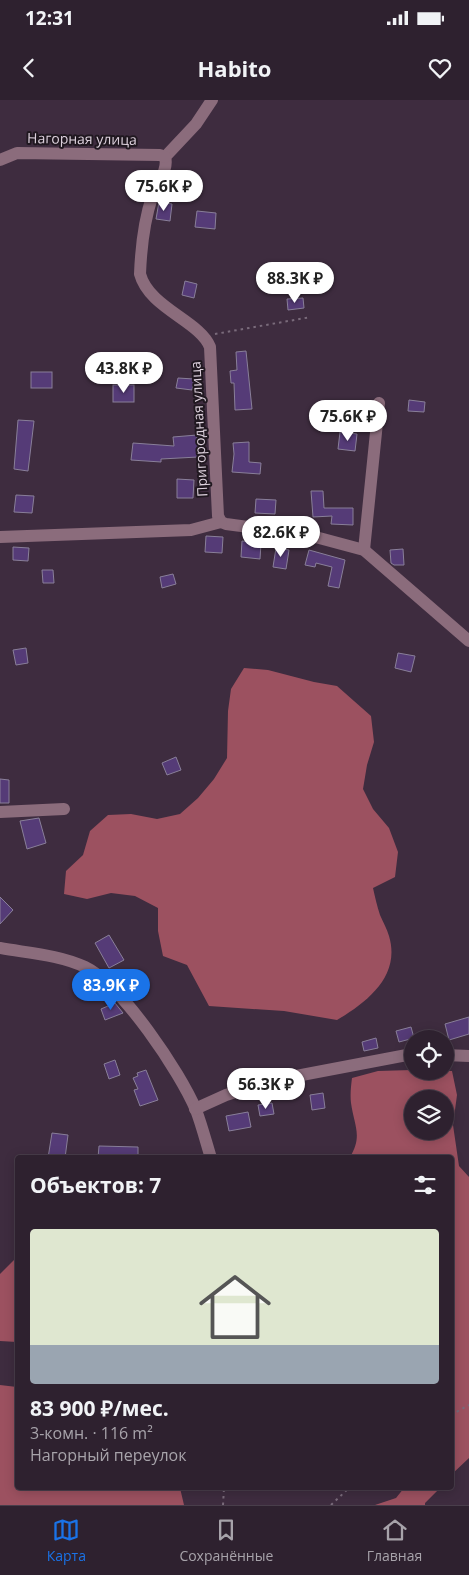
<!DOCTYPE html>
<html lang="ru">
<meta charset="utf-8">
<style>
body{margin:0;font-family:"Open Sans",sans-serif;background:#362937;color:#f1f3f6;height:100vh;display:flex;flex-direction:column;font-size:19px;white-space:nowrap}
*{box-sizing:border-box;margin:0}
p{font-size:16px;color:#a7a3aa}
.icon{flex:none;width:28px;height:28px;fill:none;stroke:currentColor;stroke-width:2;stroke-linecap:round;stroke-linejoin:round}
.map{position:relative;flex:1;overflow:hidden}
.sheet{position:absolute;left:15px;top:1055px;width:439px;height:335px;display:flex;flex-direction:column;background:#2e212f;border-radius:5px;box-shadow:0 2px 12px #0003,0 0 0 1px #493e4b}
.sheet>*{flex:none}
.buttons{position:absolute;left:404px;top:930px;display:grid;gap:10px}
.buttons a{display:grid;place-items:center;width:50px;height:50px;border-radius:50%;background:#2e212f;box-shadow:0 2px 12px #0003,0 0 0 1px #493e4b;font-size:25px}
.price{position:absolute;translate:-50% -42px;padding:0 11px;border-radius:18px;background:#fff;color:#222;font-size:16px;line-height:32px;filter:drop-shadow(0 1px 2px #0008)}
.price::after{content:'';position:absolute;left:50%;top:30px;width:15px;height:11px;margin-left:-8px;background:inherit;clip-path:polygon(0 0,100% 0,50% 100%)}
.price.selected{background:#1a73e8;color:#fff}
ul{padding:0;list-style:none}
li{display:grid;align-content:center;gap:10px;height:265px;padding:0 15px}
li+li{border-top:1px solid #493e4b}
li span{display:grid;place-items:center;height:155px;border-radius:5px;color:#555}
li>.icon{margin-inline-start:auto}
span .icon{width:90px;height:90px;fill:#fffc;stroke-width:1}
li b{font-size:21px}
h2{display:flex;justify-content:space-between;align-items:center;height:60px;padding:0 15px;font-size:21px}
.status{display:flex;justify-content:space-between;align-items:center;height:35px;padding:0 25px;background:#2e212f;direction:ltr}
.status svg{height:14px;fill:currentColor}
header{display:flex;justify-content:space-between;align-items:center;height:65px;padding:0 15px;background:#2e212f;font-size:22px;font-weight:700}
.tabs{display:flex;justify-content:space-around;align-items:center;height:70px;border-top:1px solid #493e4b;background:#2e212f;font-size:14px;color:#a7a3aa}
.tabs a{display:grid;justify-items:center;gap:2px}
.tabs .selected{color:#1a73e8}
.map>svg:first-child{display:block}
</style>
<div class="status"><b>12:31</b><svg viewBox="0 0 49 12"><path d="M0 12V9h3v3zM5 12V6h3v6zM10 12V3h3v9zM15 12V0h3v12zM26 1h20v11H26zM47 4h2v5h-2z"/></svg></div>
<header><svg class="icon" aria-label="back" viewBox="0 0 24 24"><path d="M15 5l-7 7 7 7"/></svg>Habito<svg class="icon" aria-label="heart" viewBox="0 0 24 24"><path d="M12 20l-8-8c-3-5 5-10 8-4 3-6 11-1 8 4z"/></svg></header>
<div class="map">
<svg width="469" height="1405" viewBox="0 0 469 1405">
<rect width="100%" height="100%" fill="#3e2c3f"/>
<g fill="#9c5160" fill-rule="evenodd">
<path d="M244,568L268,570L314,582L337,586L371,616L374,642L367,665L363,689L373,709L389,728L398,752L395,777L373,788C375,797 377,806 380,815C383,822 387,829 389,836C401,876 367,902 337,920L284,911L209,906L187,865L163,856L158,831V808L135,796L111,793L87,799L64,794L66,771L83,755L90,731L108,715L131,714L157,719L180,714L198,698L214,679L227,658L228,611L231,589Z"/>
<path d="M412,970L452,971L457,995L453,1025L459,1066L469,1077V1358L451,1375V1058L350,1057C363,1036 354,1025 351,1003C350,995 351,986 352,978L378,971ZM412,999H445V1031H412Z"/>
<polygon points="17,1157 17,1242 0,1241 0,1174"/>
<polygon points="0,1285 17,1287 18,1388 180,1388 184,1405 0,1405"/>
<polygon points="404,1388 440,1388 425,1403 425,1405 375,1405 396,1398"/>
</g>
<g fill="#553b77" stroke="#897f99">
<polygon points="159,102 172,104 170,121 156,119"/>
<polygon points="197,111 216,113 215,129 195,127"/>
<rect x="273" y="171" width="20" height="11"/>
<polygon points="185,181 197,184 194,198 182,195"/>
<polygon points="303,198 304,208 288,210 287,199"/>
<polygon points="246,251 252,309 235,310 234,283 231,283 230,271 237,270 236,252"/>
<rect x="31" y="272" width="21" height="16"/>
<polygon points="178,278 194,279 192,290 176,288"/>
<rect x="113" y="285" width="21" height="17"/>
<polygon points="409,300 425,302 424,312 408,311"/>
<polygon points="355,301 371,303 369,324 353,322"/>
<polygon points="18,320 34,321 28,371 14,369"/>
<polygon points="340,332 357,334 355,351 338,349"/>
<polygon points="197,335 198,357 161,359 161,362 131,360 133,343 174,346 173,337"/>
<polygon points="249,342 249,362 261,363 260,374 232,372 234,354 233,343"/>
<polygon points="177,379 194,380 193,398 177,398"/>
<polygon points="311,391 323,391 324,408 353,408 353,425 331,424 332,416 313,417"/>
<polygon points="16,395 34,396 32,413 14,412"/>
<polygon points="256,399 276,400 275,414 255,413"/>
<polygon points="206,436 223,437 222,453 205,452"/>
<polygon points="242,441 261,443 260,459 241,457"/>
<polygon points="13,447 29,448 28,461 13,460"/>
<polygon points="276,448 289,450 286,469 273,467"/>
<polygon points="403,449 404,465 394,465 391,463 390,450"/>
<polygon points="309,450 345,460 339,488 328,486 332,467 316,463 315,467 305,465"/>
<polygon points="42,470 53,470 54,483 43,483"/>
<polygon points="173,474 176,484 162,488 160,477"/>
<polygon points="26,548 28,563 16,565 13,550"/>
<polygon points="398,553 415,556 411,572 395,568"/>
<polygon points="176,657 181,670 167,675 162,663"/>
<polygon points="0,679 9,680 9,703 0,703"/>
<polygon points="39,718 46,743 27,749 20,721"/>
<polygon points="0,797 13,810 0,824"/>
<polygon points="109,835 124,860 109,868 95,843"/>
<polygon points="115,903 123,913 105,920 101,909"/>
<polygon points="469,917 469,934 449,940 445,924"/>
<polygon points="411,927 414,938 399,942 396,931"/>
<polygon points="376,938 378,948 364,951 362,942"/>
<polygon points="115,960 120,975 109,979 104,964"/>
<polygon points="146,970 158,1000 140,1006 134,990 138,989 133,978 138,976 137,973"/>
<polygon points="323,993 325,1008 312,1010 310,995"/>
<polygon points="272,1003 274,1014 260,1016 258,1005"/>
<polygon points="248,1012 251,1027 229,1031 226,1016"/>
<polygon points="52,1033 68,1035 65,1058 48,1058"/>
<polygon points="99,1046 138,1047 138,1058 98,1058"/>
</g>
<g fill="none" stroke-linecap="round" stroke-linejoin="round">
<g stroke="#7a6b7b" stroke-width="2" stroke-dasharray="2.5 4" stroke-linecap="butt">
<polyline points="215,234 311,217"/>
<polyline points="451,1315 469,1305"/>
<polyline points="223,1405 224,1388"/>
<polyline points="331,1405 349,1388"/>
</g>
<g stroke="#8b6c7c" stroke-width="12">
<path d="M212,0L196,24L165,57C169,70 156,85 152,97C144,121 141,149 140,174C149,208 200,221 210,247L218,416L221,422L226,424L308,435L364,450L469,541"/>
<polyline points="0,60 17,53 160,55 165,57"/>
<polyline points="0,437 191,430 221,422"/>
<polyline points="364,450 379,303"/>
<polyline points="0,712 64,709"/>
<path d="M0,848C28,853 60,855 85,867C122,885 180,972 196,1010C202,1026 206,1042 211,1058"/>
<polyline points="445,955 469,956"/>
<polyline points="195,1009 226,995 270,981 412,954"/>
</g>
</g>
<g text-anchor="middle" stroke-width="4" stroke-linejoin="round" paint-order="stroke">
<g font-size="14" fill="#ddd1dd" stroke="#201820">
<text transform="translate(82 39) rotate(1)" y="5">Нагорная улица</text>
<text transform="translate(199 329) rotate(-93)" y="5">Пригородная улица</text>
</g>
</g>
</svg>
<div class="buttons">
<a><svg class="icon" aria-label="locate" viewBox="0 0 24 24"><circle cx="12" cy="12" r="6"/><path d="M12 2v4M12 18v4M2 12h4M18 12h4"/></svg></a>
<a><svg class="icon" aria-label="layers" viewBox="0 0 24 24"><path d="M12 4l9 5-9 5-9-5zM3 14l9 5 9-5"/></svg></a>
</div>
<b class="price" style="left:164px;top:112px">75.6K ₽</b>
<b class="price" style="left:295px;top:204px">88.3K ₽</b>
<b class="price" style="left:124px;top:294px">43.8K ₽</b>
<b class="price" style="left:348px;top:342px">75.6K ₽</b>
<b class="price" style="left:281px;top:458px">82.6K ₽</b>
<b class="price selected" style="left:111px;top:911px">83.9K ₽</b>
<b class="price" style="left:266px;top:1010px">56.3K ₽</b>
<section class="sheet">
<h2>Объектов: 7<svg class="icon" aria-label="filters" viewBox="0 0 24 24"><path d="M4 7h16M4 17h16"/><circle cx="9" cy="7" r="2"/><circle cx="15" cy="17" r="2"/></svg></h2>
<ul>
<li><span style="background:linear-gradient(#dfe7d0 75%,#9aa5b1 0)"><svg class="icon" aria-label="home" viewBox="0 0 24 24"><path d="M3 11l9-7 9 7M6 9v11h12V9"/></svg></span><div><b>83 900 ₽/мес.</b><p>3-комн. · 116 m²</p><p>Нагорный переулок</p></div></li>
</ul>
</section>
</div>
<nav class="tabs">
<a class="selected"><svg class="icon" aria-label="map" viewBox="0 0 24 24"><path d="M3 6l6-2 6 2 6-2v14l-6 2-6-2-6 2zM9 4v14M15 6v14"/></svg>Карта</a>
<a><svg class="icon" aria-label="saved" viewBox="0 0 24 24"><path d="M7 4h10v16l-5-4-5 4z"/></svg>Сохранённые</a>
<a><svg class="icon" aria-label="home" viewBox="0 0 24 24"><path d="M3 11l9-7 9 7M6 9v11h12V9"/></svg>Главная</a>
</nav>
